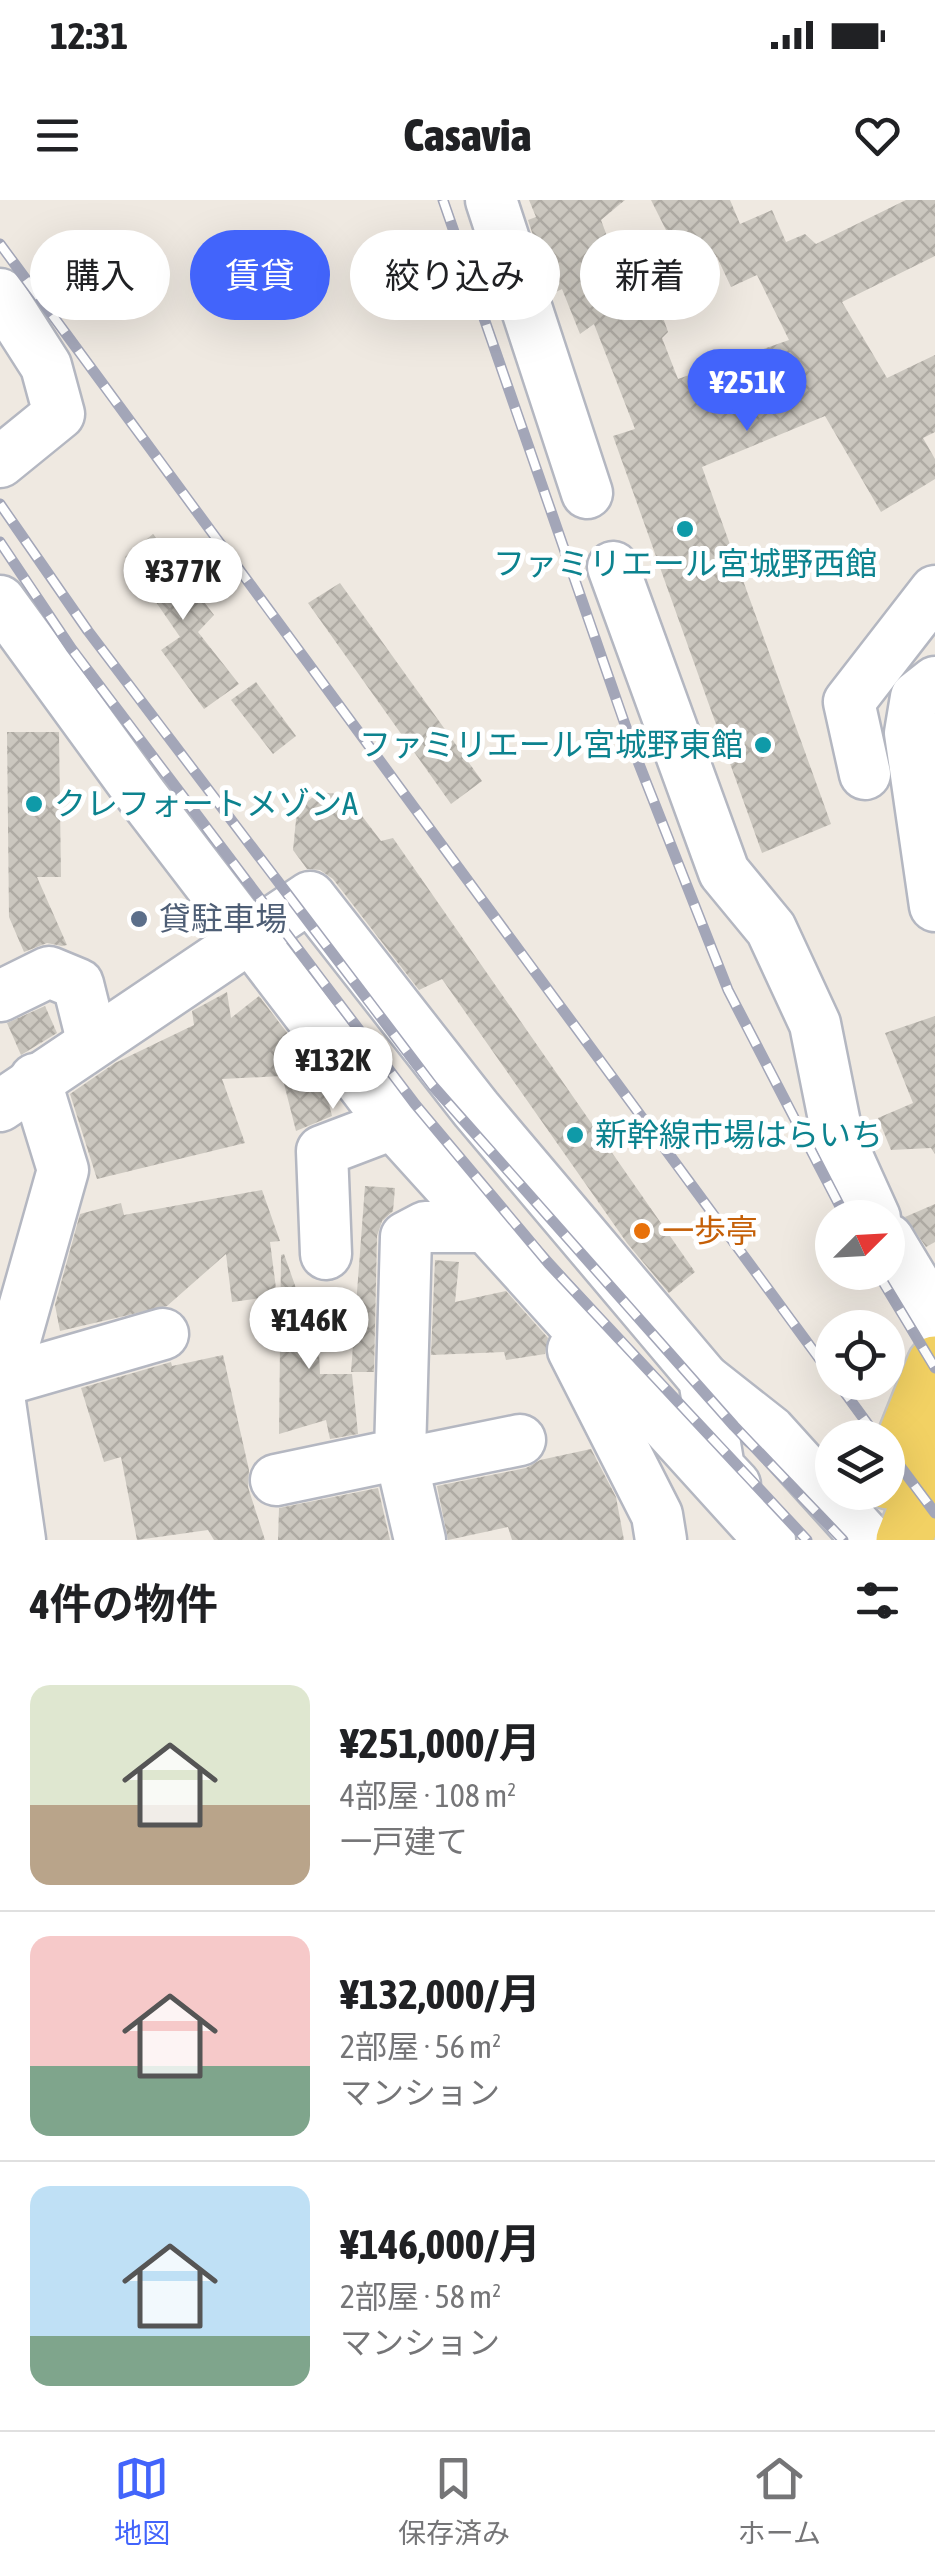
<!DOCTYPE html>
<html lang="ja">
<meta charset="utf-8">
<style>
body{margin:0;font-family:"Asap Condensed","Noto Sans JP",sans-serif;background:#f2f2f2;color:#202124;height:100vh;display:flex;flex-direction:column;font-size:38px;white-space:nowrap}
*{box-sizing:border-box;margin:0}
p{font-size:32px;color:#757577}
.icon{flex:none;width:55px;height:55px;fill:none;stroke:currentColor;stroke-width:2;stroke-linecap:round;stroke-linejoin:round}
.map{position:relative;height:1340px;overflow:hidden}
.side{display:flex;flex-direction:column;background:#fff;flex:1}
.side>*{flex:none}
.banner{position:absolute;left:30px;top:30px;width:875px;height:90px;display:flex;gap:20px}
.needle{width:65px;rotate:66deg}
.tools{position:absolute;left:815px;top:1000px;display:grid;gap:20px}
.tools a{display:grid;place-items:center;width:90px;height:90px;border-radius:50%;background:#fff;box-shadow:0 10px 40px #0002;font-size:50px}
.price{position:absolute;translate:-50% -85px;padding:0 22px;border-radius:35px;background:#fff;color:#222;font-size:32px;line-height:65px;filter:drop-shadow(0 2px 5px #0008)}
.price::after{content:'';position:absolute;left:50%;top:60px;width:30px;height:22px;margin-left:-15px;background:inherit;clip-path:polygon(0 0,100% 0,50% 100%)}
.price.on{background:#4264fb;color:#fff}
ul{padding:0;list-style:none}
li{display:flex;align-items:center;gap:30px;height:250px;padding:0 30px}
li+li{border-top:2px solid #e0e0e0}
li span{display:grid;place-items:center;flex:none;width:280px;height:200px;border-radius:20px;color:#555}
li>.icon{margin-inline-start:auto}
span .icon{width:120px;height:120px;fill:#fffc;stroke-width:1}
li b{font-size:42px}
h2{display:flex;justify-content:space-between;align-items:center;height:120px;padding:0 30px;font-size:42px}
.tag{padding:0 35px;border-radius:45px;background:#fff;box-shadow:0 10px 40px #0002;font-size:35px;line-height:90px}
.tag.on{background:#4264fb;color:#fff}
.status{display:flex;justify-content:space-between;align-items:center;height:70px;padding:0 50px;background:#fff;direction:ltr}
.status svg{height:28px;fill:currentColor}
header{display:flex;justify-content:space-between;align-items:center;height:130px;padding:0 30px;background:#fff;font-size:45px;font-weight:800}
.tab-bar{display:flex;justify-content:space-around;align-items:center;height:140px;border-top:2px solid #e0e0e0;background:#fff;font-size:28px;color:#757577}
.tab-bar a{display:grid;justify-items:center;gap:5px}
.tab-bar .on{color:#4264fb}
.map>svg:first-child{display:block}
</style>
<div class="status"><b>12:31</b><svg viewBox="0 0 49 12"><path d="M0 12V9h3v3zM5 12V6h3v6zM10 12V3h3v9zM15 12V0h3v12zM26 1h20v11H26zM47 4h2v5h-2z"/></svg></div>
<header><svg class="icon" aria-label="menu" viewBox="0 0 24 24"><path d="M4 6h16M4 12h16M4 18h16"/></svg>Casavia<svg class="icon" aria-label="heart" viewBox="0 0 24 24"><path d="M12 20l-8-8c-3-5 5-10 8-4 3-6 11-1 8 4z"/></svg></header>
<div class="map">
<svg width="935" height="1340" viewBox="0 0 935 1340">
<defs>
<pattern id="building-cross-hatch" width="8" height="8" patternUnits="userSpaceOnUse" patternTransform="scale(2.5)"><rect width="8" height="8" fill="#cbc7bf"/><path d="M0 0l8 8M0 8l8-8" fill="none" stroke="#afaba4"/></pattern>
</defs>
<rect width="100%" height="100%" fill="#efe9e1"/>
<g fill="url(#building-cross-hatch)">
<polygon points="529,0 625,0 601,20 621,74 645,65 668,132 662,138 678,179 789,140 757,75 731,87 717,57 687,72 651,0 730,0 740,24 772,10 786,42 805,34 816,44 906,0 935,0 935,56 842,102 887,178 935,155 935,232 923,238 935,259 935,279 881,312 825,216 702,267 831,624 762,653 613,236 635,229 594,124 580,134 562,89 552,94 528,20 536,17"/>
<polygon points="153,334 214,415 198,432 239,484 204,509 161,450 180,437 125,357"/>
<polygon points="340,383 482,581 451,604 308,403"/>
<polygon points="256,482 296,536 273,554 231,500"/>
<polygon points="7,532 59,532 61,677 37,677 67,745 62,746 47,743 24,752 9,717"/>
<polygon points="319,592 346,595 381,641 393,638 695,1072 669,1093 627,1043 442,779 419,790 333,679 320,670 307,669 293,650 297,610"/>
<polygon points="227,792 231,818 259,796 323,880 332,916 296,931 282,876 222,879 245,943 97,979 70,894 115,863 194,825 192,811"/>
<polygon points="45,806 57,833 21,855 7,823"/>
<polygon points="935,816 935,954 931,948 891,950 878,918 913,903 885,833"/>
<polygon points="365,986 395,988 393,1011 382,1021 377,1036 374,1172 351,1172"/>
<polygon points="262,990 280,1041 270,1042 277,1096 232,1102 226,1054 167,1106 60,1131 55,1105 80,1014 121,1003 124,1015"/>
<polygon points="935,1004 935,1042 926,1047 905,1017"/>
<polygon points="284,1054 304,1111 317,1107 320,1174 352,1174 358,1234 330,1239 326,1220 279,1234 281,1055"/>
<polygon points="435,1060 459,1062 455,1102 506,1091 548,1138 545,1154 506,1160 504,1152 431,1155"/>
<polygon points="223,1155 249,1270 248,1287 265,1340 214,1340 208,1330 137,1340 121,1257 104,1262 81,1188 171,1162 172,1166"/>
<polygon points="591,1249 616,1297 624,1340 512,1340 508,1327 448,1340 437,1286 526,1268 540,1260"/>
<polygon points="378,1288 390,1340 278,1340 279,1308"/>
</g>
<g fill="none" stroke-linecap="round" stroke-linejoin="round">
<g stroke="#b4b7c1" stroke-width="55">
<g id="minor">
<polyline points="491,0 587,293"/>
<polyline points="0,94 46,166 59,214 0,262"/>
<polyline points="613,367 724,672 771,729 815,824 837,934 875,1018"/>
<polyline points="0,401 142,596 393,924 770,1340"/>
<polyline points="935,482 916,497 910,533 935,706"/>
<polyline points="865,574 849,502 935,391"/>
<polyline points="0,796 49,772 78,784 92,840"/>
<polyline points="0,906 310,697 476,909 704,1179 719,1268 735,1285"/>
<polyline points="888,1039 935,1117"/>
<polyline points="326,1054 322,951 393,924"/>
<polyline points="573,1150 657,1315 661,1340"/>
<polyline points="704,1179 770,1231 865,1336"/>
<polyline points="4,1180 163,1134"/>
<polyline points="0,1193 63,970 35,879"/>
<polyline points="0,1202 20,1340"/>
<polyline points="400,1254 420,1340"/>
<polyline points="402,1264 520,1240"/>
<polyline points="276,1280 400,1254 406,1037 425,1027 486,1027"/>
</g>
</g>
<g stroke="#c9c9c9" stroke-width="60">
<g id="major">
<polyline points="888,1281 935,1164"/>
<polyline points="904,1340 935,1262"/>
</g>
</g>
<use href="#minor" stroke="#fff" stroke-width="50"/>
<use href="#major" stroke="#f2d163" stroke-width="55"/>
<g stroke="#a3a6b8" stroke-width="11">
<g id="rail">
<polyline points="443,0 637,559 728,790 846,1018"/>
<polyline points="0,44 832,1176"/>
<polyline points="0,304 88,431 433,886 734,1226 843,1340"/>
<polyline points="0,342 71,448 415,904 549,1064 807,1340"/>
<polyline points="877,1072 935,1168"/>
<polyline points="837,1182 878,1238"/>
<polyline points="888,1250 935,1313"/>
</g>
</g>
<use href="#rail" stroke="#fff" stroke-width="8" stroke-dasharray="22" stroke-linecap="butt"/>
</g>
<g fill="#0f9aa8" stroke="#fff" stroke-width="4">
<circle cx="685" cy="329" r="10"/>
<circle cx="763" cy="545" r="10"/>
<circle cx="34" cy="604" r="10"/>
<circle cx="575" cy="935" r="10"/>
</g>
<circle fill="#5c6f8a" stroke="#fff" stroke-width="4" cx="139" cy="719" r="10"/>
<circle fill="#e8710a" stroke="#fff" stroke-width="4" cx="642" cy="1031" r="10"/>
<g text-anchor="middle" stroke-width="10" stroke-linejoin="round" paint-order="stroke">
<g font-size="32" fill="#0d838f" stroke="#fff" text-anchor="start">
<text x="685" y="375" text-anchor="middle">ファミリエール宮城野西館</text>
<text x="743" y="556" text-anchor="end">ファミリエール宮城野東館</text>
<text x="54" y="615">クレフォートメゾンA</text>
<text x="595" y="946">新幹線市場はらいち</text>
</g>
<g font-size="32" fill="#4e5e75" stroke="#fff" text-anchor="start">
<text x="159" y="730">貸駐車場</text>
</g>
<g font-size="32" fill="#c56008" stroke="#fff" text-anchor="start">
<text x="662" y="1042">一歩亭</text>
</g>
</g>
</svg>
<div class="tools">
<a><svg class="needle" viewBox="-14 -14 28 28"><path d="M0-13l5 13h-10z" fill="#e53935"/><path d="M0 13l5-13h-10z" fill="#757577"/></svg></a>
<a><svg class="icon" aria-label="locate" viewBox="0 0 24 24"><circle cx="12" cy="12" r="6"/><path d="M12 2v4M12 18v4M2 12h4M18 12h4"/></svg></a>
<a><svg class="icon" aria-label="layers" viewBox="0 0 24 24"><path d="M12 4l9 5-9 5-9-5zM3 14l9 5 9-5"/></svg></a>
</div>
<b class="price on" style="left:747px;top:234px">¥251K</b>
<b class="price" style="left:183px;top:423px">¥377K</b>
<b class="price" style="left:333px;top:912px">¥132K</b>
<b class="price" style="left:309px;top:1172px">¥146K</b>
<div class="banner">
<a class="tag">購入</a>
<a class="tag on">賃貸</a>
<a class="tag">絞り込み</a>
<a class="tag">新着</a>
</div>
</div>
<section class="side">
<h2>4件の物件<svg class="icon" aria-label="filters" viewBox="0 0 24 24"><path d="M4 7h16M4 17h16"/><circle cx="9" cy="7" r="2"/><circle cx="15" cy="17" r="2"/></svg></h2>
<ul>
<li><span style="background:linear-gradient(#dfe7d0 60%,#b9a48a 0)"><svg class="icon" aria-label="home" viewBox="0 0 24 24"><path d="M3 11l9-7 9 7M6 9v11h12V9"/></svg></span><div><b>¥251,000/月</b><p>4部屋 · 108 m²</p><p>一戸建て</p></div></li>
<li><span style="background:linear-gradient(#f6c9c9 65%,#7fa58c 0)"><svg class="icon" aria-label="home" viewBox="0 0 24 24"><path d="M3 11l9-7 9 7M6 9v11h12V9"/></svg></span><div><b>¥132,000/月</b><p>2部屋 · 56 m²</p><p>マンション</p></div></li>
<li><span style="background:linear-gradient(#bfe0f5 75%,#7fa58c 0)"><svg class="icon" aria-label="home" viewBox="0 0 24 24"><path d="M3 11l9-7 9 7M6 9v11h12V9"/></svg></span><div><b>¥146,000/月</b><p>2部屋 · 58 m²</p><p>マンション</p></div></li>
</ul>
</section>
<nav class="tab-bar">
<a class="on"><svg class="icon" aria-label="map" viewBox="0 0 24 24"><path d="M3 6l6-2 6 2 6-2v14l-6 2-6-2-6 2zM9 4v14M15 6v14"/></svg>地図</a>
<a><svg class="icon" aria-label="saved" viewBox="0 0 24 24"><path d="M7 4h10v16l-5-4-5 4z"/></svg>保存済み</a>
<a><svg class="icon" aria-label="home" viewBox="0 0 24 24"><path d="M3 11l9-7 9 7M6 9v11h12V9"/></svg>ホーム</a>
</nav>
